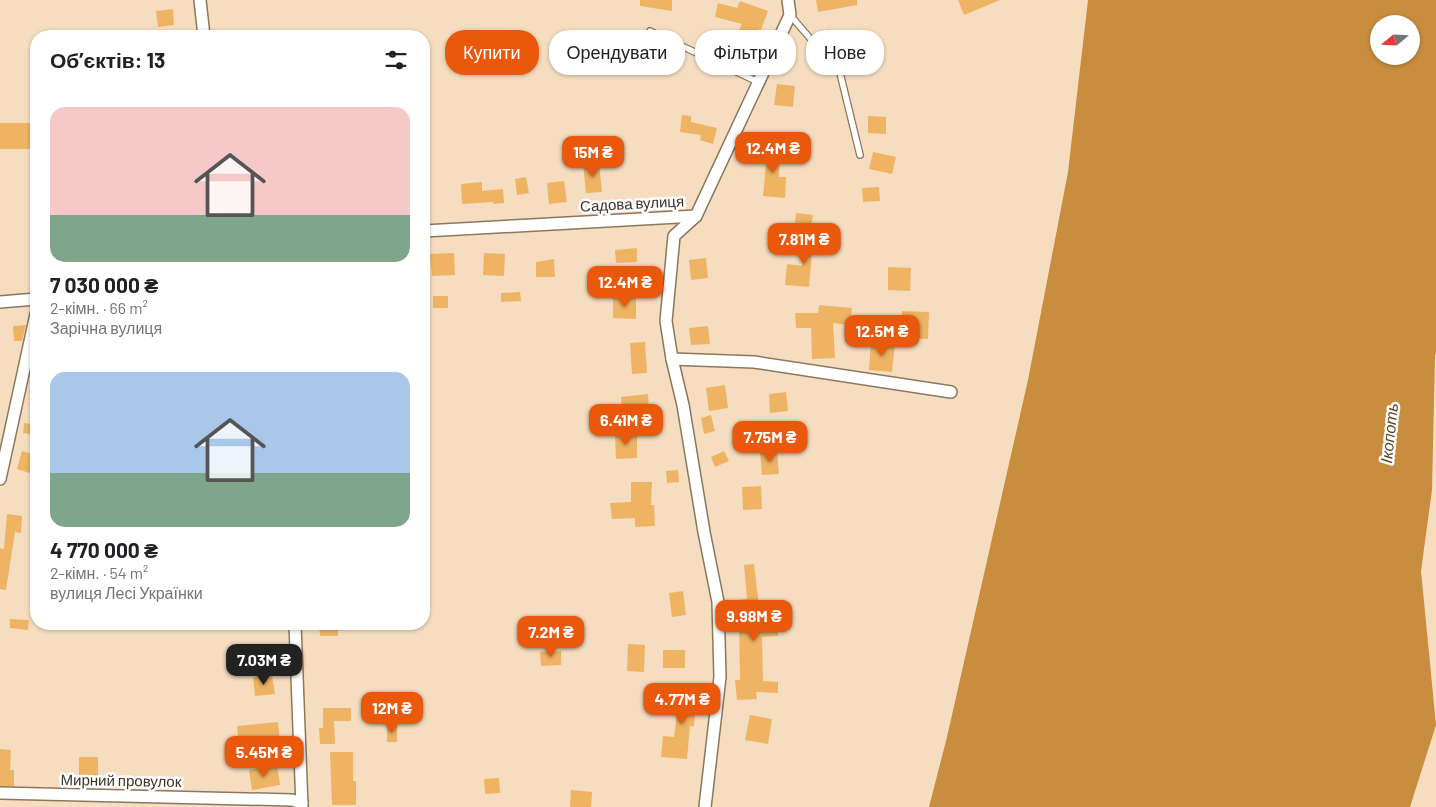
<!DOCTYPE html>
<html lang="uk">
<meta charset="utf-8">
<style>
body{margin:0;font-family:Barlow,sans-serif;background:#f6f6f6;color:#202124;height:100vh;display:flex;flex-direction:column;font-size:19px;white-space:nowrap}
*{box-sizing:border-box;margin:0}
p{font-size:16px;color:#757577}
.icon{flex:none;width:28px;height:28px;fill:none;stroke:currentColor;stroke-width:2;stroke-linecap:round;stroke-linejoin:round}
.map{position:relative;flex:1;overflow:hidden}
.details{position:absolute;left:30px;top:30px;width:400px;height:600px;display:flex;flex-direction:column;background:#fff;border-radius:20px;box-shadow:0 1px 4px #0004}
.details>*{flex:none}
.top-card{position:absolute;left:445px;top:30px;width:475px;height:45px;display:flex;gap:10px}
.needle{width:32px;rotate:251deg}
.controls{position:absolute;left:1370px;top:15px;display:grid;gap:10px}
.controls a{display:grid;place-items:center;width:50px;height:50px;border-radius:50%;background:#fff;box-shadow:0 1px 4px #0004;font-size:25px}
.price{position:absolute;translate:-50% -42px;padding:0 11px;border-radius:10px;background:#ea580c;color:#fff;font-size:16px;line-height:32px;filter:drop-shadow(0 1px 2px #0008)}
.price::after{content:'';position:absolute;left:50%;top:30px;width:15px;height:11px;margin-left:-8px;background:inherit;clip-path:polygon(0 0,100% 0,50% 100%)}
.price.selected{background:#222;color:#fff}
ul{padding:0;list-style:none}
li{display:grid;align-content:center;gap:10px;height:265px;padding:0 20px}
li span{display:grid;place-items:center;height:155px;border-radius:15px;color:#555}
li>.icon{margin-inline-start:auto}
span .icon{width:90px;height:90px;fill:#fffc;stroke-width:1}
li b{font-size:21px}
h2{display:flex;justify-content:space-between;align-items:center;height:60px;padding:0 20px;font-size:21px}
.pill{padding:0 18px;border-radius:20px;background:#fff;box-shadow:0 1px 4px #0004;font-size:18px;line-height:45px}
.pill.selected{background:#ea580c;color:#fff}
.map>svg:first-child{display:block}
</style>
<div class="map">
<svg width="1436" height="807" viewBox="0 0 1436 807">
<rect width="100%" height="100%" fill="#f6ddc0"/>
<path fill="#c88d3e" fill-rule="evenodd" d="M1088,0H1436V353L1435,356L1432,490L1421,571L1436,725L1410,807H929L947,737L1028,380L1068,172ZM1379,24H1411V56H1379Z"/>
<g fill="#efb364">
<polygon points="640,0 672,0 672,11 640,6"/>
<polygon points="816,0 857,0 857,5 818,12"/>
<polygon points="958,0 1000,0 964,15"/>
<polygon points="740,1 768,11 761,30 759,29 742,65 726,57 742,24 715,17 718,3 737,8"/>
<polygon points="173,9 174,25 158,27 156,11"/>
<polygon points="828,29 835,43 824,48 818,33"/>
<polygon points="587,40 622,45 619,68 584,63"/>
<polygon points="777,84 795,86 793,107 774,105"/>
<polygon points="682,115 691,116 691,122 717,128 713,144 700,140 701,135 680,132"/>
<polygon points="868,116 886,117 886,134 868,133"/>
<rect x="0" y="123" width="30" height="26"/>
<polygon points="761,149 780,150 779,177 786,177 785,198 763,196 766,164 759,163"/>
<polygon points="873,152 896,157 892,174 869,169"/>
<polygon points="599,162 602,192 586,193 583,164"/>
<polygon points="526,177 529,193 517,195 515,179"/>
<polygon points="564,181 567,202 549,204 547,183"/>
<polygon points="482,182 482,191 503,189 504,203 493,204 493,202 462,204 461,184"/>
<polygon points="879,187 880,201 863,202 862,188"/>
<polygon points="796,213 813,215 811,227 795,225"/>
<polygon points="803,242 826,243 826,254 812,253 809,287 785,285 787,264 802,266"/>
<polygon points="637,248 637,262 616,263 615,250"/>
<polygon points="454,253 455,275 432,276 430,254"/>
<polygon points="484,253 505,254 504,276 483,275"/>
<polygon points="706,258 708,278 691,280 689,260"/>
<polygon points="554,259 555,277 536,277 536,262"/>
<polygon points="888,267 911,268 910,291 888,290"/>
<polygon points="520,292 521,301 501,302 501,293"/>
<rect x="433" y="296" width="15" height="12"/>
<polygon points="613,297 636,298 636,319 613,318"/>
<polygon points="819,305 852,308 850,325 833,323 835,358 812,359 811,328 796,328 795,313 818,313"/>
<polygon points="902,311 929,312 928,339 901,338"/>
<polygon points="26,325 22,341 14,341 13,326"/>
<polygon points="708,326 710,344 691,345 689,328"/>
<polygon points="645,342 647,373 632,374 630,343"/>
<polygon points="871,342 895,344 892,372 869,370"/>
<polygon points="725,385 728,408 709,411 706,388"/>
<polygon points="786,392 788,411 770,413 769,394"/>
<polygon points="648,394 649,411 622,413 621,397"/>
<polygon points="711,415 715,431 704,434 701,418"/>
<polygon points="24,423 35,425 34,435 23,433"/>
<polygon points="615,434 637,434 637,458 616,459"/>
<polygon points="777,450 779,474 762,475 760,452"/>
<polygon points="22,451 36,455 36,475 17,469"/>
<polygon points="724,451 729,461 715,467 711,457"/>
<polygon points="678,470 679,482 667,483 666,471"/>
<polygon points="631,482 652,482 651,505 654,505 655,526 635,527 635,518 612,519 610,503 631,502"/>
<polygon points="761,486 762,509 743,510 742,487"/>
<polygon points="7,514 22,516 21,533 15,532 6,590 0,589 0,548 4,549"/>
<polygon points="754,564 760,614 778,614 778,636 762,637 763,681 778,682 778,693 756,692 757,699 737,700 735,680 740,680 739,621 741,621 738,600 747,599 744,565"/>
<polygon points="683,591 686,615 672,617 669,593"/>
<polygon points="10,619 29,620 28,630 10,628"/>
<polygon points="319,624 338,624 338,636 320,636"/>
<polygon points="628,644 645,645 644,672 627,671"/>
<rect x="663" y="650" width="22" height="18"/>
<polygon points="561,651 561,665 541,666 540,652"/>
<polygon points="272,675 275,694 255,696 253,677"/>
<polygon points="681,683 697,685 693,713 695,713 694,726 690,726 687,759 661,757 663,736 674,737"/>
<polygon points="323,708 351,708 351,721 334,721 335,744 320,744 319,728 323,728"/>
<polygon points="750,715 772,719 768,744 745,740"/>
<polygon points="278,722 280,742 260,744 259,739 239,742 237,726"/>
<rect x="387" y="725" width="10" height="17"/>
<polygon points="0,749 11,750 10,770 14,770 14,786 0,786"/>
<polygon points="330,752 353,752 353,781 356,781 356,805 332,805"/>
<rect x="79" y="757" width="19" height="25"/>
<polygon points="277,765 280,785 252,790 249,770"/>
<polygon points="499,778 500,793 485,794 484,779"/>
<polygon points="571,790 592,792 591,807 570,807"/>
</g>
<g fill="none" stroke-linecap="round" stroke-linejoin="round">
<g stroke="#8d775c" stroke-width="8">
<g id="service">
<polyline points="790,15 840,73 860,155"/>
<polyline points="650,31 758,82"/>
</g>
</g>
<g stroke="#8d775c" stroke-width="14">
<g id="minor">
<polyline points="200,0 204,36"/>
<polyline points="696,216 674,236 666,321 672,359 683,405 704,532 718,602 720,677 705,807"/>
<polyline points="424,231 696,216 790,15 788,0"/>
<polyline points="0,302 36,299"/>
<polyline points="672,359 754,362 951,392"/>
<polyline points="0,479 36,314"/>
<polyline points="295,624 302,807"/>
<polyline points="0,793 292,800 302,803"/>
</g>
</g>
<use href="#service" stroke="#fff" stroke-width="5.5"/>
<use href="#minor" stroke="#fff" stroke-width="11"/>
</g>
<g text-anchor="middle" stroke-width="5" stroke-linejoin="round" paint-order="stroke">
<g font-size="15" fill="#3c3227" stroke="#fff">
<text transform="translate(632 204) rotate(-3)" y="5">Садова вулиця</text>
<text transform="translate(121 781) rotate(1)" y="5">Мирний провулок</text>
</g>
<g font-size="16" font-style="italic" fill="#59401f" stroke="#fff">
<text transform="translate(1389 433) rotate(-84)" y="6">Ікопоть</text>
</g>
</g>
</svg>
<div class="controls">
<a><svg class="needle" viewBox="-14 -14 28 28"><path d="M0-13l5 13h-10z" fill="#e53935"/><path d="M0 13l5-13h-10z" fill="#757577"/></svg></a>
</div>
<b class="price" style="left:773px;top:174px">12.4M ₴</b>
<b class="price" style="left:593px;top:178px">15M ₴</b>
<b class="price" style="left:804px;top:265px">7.81M ₴</b>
<b class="price" style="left:625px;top:308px">12.4M ₴</b>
<b class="price" style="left:882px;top:357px">12.5M ₴</b>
<b class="price" style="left:626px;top:446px">6.41M ₴</b>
<b class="price" style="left:770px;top:463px">7.75M ₴</b>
<b class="price" style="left:754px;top:642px">9.98M ₴</b>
<b class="price" style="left:551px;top:658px">7.2M ₴</b>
<b class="price selected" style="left:264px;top:686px">7.03M ₴</b>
<b class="price" style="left:682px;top:725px">4.77M ₴</b>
<b class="price" style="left:392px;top:734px">12M ₴</b>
<b class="price" style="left:264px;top:778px">5.45M ₴</b>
<div class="top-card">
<a class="pill selected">Купити</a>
<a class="pill">Орендувати</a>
<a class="pill">Фільтри</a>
<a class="pill">Нове</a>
</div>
<section class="details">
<h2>Об’єктів: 13<svg class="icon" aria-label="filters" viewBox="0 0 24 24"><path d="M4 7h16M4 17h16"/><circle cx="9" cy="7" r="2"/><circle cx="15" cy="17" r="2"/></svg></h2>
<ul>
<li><span style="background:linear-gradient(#f6c9c9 70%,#7fa58c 0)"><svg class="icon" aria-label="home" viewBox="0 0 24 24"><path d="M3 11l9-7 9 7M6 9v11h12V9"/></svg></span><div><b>7 030 000 ₴</b><p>2-кімн. · 66 m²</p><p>Зарічна вулиця</p></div></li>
<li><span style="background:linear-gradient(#a9c7e8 65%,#7fa58c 0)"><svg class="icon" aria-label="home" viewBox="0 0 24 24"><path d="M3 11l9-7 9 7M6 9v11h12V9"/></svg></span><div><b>4 770 000 ₴</b><p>2-кімн. · 54 m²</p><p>вулиця Лесі Українки</p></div></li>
</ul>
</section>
</div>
